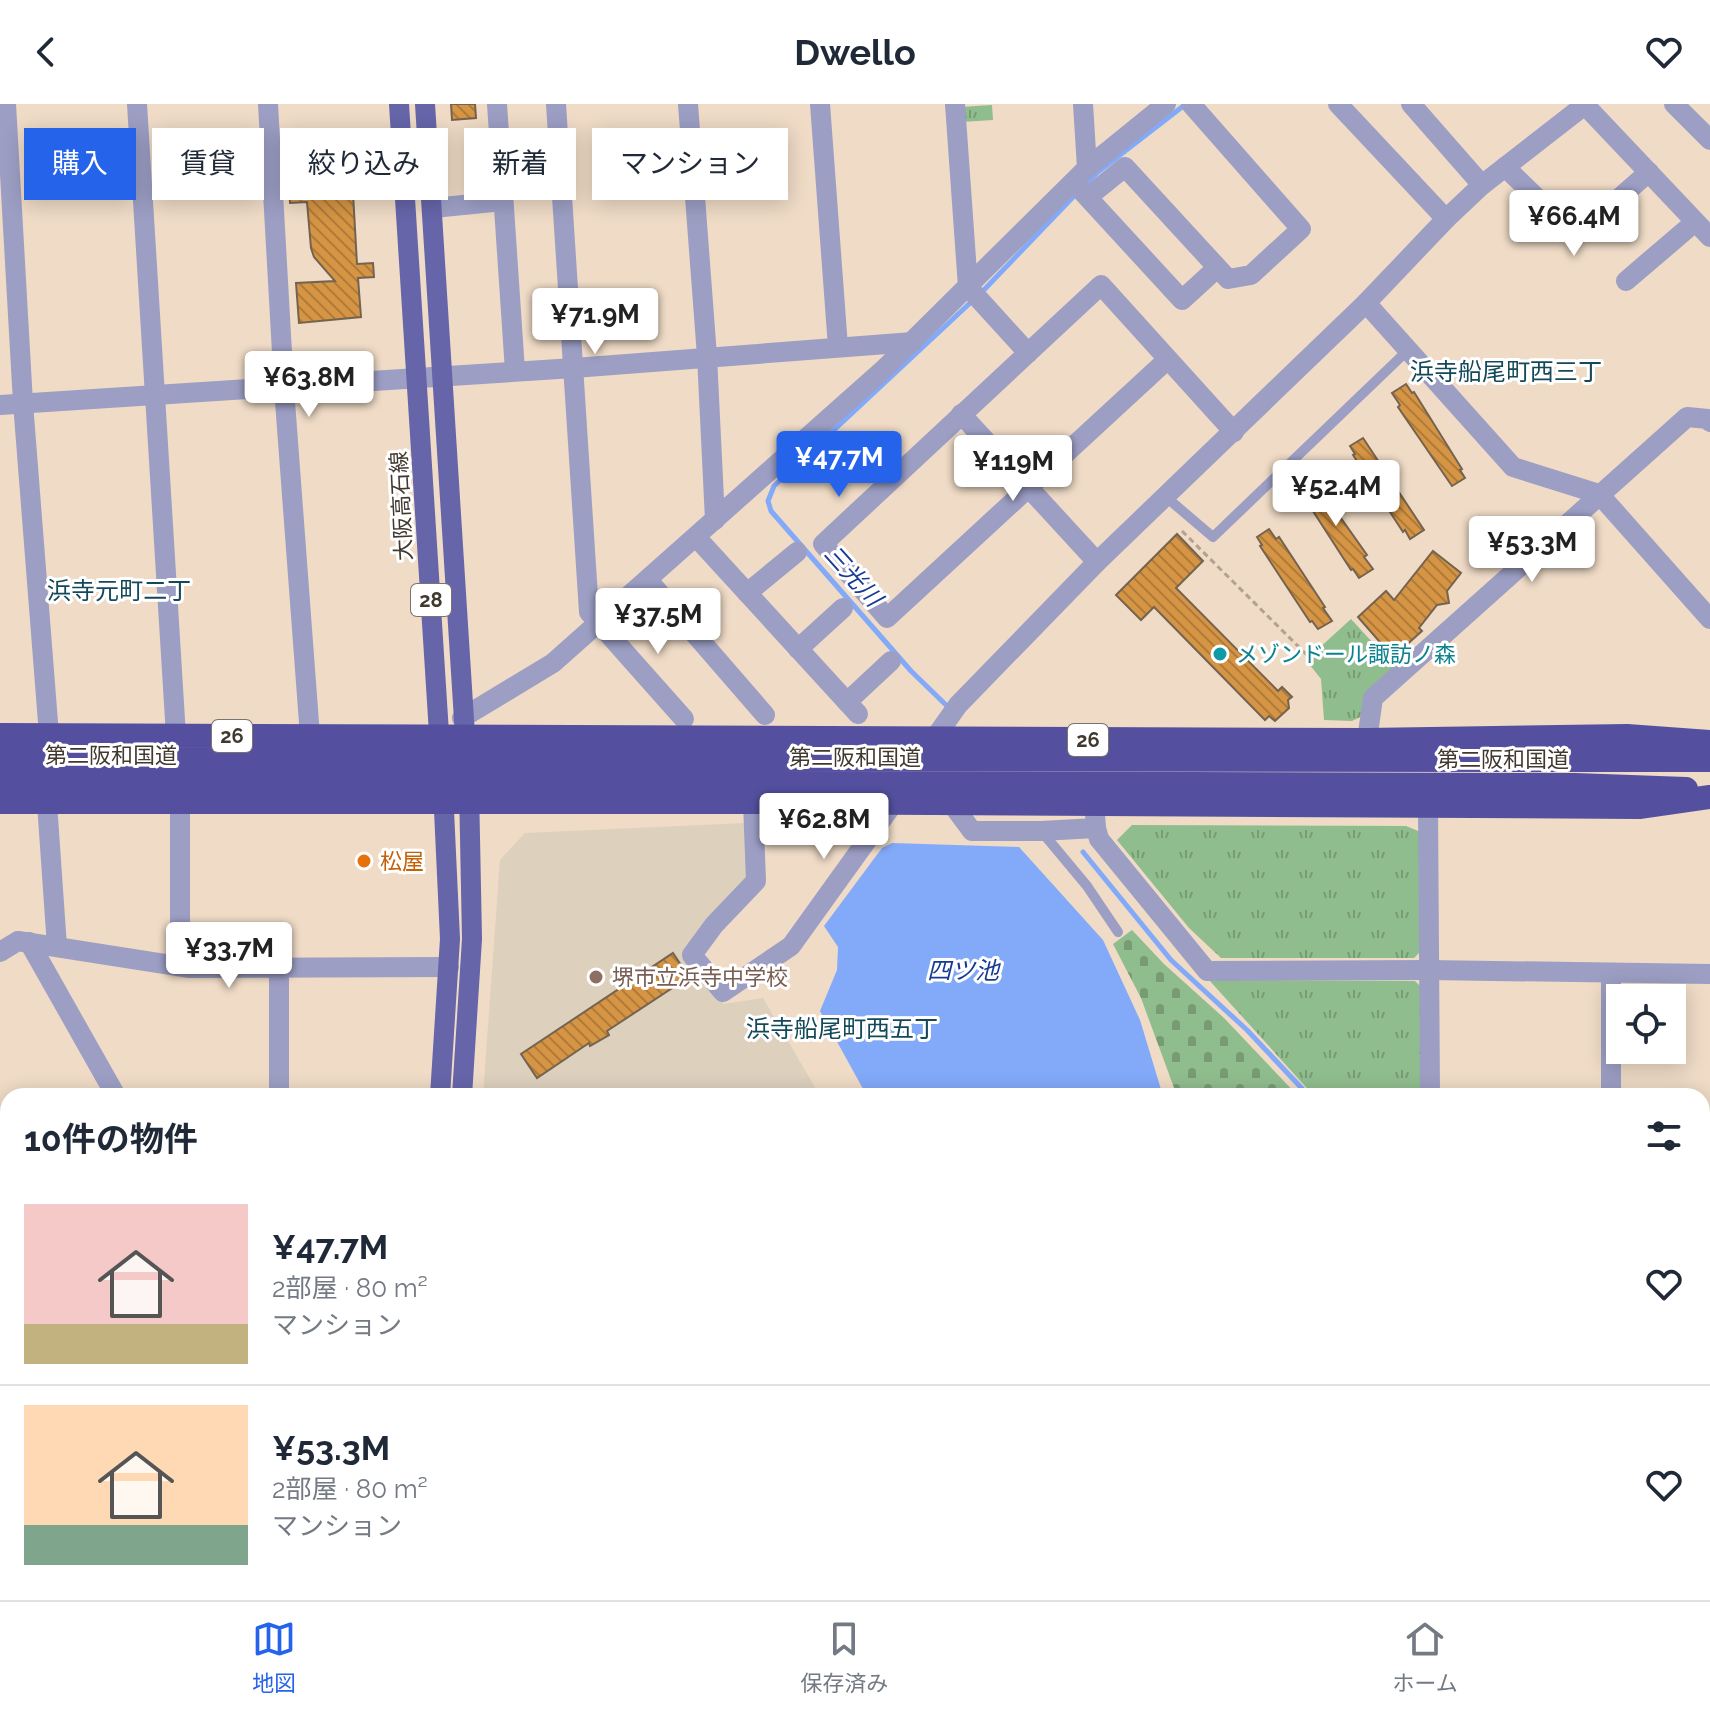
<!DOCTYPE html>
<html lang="ja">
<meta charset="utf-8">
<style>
body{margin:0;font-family:Raleway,"Noto Sans JP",sans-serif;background:#f2f2f3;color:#1f2937;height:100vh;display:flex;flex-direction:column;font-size:30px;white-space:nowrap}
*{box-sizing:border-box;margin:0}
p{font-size:26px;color:#747a83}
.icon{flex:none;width:44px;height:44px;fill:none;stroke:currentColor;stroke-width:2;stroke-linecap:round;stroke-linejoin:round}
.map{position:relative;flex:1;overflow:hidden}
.panel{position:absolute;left:0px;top:984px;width:1710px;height:512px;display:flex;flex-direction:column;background:#fff;border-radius:24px 24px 0 0;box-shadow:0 4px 20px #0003}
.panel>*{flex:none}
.top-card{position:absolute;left:24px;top:24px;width:800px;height:72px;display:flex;gap:16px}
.buttons{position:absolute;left:1606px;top:880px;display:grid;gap:16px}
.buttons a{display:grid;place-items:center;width:80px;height:80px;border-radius:0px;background:#fff;box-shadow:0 4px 20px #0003;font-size:40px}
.price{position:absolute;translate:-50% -68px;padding:0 18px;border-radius:8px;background:#fff;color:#222;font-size:26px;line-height:52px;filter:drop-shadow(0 2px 4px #0008)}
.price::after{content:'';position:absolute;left:50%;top:48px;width:24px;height:18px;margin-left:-12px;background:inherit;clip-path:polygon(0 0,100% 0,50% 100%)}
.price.current{background:#2563eb;color:#fff}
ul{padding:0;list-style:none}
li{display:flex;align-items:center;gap:24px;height:200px;padding:0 24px}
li+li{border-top:2px solid #e0e1e3}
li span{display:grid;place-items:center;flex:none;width:224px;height:160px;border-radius:0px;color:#555}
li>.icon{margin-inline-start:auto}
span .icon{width:96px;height:96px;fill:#fffc;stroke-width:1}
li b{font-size:34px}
h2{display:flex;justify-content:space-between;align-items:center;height:96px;padding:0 24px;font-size:34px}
.pill{padding:0 28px;border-radius:0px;background:#fff;box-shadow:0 4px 20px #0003;font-size:28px;line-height:72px}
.pill.current{background:#2563eb;color:#fff}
header{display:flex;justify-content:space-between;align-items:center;height:104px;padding:0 24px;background:#fff;font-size:36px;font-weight:700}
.tabs{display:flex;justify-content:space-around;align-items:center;height:112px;border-top:2px solid #e0e1e3;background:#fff;font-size:22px;color:#747a83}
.tabs a{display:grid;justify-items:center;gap:4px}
.tabs .current{color:#2563eb}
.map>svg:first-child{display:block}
</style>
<header><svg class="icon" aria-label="back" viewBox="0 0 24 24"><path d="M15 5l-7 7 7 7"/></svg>Dwello<svg class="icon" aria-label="heart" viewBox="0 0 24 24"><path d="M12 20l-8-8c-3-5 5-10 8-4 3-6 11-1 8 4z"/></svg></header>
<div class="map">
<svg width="1710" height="1496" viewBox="0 0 1710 1496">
<defs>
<pattern id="grass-tufts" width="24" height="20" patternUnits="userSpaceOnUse" patternTransform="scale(2)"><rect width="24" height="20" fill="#90bd8e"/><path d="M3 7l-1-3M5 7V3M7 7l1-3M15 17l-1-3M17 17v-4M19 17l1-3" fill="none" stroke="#779b74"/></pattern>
<pattern id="cemetery-stones" width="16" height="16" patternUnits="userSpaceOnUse" patternTransform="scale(2)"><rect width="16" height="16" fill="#90bd8e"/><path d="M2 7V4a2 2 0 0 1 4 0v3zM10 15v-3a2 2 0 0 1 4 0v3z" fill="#779b74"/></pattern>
<pattern id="building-back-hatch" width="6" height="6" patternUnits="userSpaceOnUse" patternTransform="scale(2)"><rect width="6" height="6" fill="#d69544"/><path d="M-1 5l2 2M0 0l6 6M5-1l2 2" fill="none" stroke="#af7b39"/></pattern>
</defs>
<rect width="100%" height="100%" fill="#efdbc6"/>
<polygon fill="#ddd0bd" points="746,719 746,778 684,852 724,900 763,894 820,992 483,992 500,756 525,729"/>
<g fill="url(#grass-tufts)">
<polygon points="992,1 993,16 962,18 961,3"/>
<polygon points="1351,515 1395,563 1367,610 1352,617 1324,616 1321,575 1306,556"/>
<polygon points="1132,721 1406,722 1423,729 1422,846 1414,854 1221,854 1189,824 1117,736"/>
<polygon points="1209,876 1415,877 1422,884 1422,992 1314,992"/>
</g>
<polygon fill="url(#cemetery-stones)" points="1132,826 1164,860 1224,914 1298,992 1177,992 1141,894 1113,840"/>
<polygon fill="#83a9f9" points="892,739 1019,743 1103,836 1140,916 1163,992 867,992 820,907 837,866 838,843 824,822 882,744"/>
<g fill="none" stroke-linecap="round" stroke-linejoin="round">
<g stroke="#83a9f9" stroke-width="5">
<polyline points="1085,81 1098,68 1182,3"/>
<polyline points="981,189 1075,91"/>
<polyline points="946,601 911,567 771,407 768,397 774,382 970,199"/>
<polyline points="1083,748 1171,856 1247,926 1309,992"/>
<polyline points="629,1496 629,1488"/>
</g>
</g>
<g fill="url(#building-back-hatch)" stroke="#746350" stroke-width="2">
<polygon points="451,0 475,0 476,14 452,16"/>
<polygon points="351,54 357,160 373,159 374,173 358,174 361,213 299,219 296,179 335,177 314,153 311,144 307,98 290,99 288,58"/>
<polygon points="1406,280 1412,289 1414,288 1462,365 1460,366 1465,374 1452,382 1398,303 1400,301 1392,289"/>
<polygon points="1363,334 1424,426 1410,435 1405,426 1403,428 1353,351 1355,350 1350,342"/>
<polygon points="1312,373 1367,451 1364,453 1373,465 1359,474 1353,465 1351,466 1302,390 1304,389 1299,381"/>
<polygon points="1269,425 1276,435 1279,433 1325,503 1323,504 1332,517 1318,525 1312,517 1310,518 1260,442 1262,441 1257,433"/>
<polygon points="1177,430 1203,457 1176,484 1278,587 1282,583 1292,593 1288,596 1289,604 1275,617 1269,612 1265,616 1154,503 1141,516 1116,491"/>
<polygon points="1433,447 1461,469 1447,487 1449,499 1437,501 1419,524 1422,527 1393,553 1358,513 1386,487 1394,496"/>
<polygon points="673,849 689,873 607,927 609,931 590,942 589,939 537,974 521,950"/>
</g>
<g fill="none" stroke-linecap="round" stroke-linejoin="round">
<polyline stroke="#b2a291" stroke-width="3" stroke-dasharray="6 4" stroke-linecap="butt" points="1182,427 1312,556 1318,557"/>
<g stroke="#9c9ec4" stroke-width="10">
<polyline points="1166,393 1213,433 1408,246"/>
<polyline points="1042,728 1087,782 1118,828"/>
</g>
<g stroke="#9c9ec4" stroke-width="20">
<polyline points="6,0 23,299 49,631"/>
<polyline points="137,0 176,632"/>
<polyline points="268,0 284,284 310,632"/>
<polyline points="497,0 515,267"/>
<polyline points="556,0 589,508 684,615"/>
<polyline points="688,0 707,252 715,416"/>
<polyline points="820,0 838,243"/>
<polyline points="955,0 968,183 1028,249"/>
<polyline points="1083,0 1087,64"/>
<polyline points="1338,0 1446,115"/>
<polyline points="1411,0 1482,81"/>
<polyline points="1584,0 1710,133"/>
<polyline points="1674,0 1710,36"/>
<polyline points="501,60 560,55"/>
<polyline points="1505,63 1576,132 1649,68"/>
<polyline points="1079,84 1182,196 1217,164"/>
<polyline points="1088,93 1125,63 1228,175 1251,171 1301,125 1191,0"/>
<polyline points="433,104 503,97"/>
<polyline points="1626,177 1695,118"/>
<polyline points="1366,199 1513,363 1599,390 1710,515"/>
<polyline points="1168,255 887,514 823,440 1101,181 1234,328"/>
<polyline points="0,301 574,264 913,238"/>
<polyline points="961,310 1097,458"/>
<polyline points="696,433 858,610"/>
<polyline points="648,476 765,611"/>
<polyline points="747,489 797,448"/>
<polyline points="798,545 843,504"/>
<polyline points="847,598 891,557"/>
<polyline points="462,614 553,559 883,266 1087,64 1166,0"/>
<polyline points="1367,636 1373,594 1687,313 1708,315 1710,318"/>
<polyline points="927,645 958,601 1097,458 1366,199 1446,115 1482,81 1586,0"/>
<polyline points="753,698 756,777 714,821 692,851 723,888 791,842 901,689"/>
<polyline points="47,699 57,843"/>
<polyline points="952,700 972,727 1041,727 1096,724 1095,710"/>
<polyline points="1428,701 1430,992"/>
<polyline points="1096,724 1099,735 1207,867 1429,866 1710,870"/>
<polyline points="29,838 116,992"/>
<polyline points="0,848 18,837 190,864 449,863"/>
<polyline points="180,862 180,698"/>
<polyline points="279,992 279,864"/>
<polyline points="1611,992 1611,869"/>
<polyline points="0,1058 8,1072"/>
<polyline points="0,1316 8,1330"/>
<polyline points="97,1488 102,1496"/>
<polyline points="249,1488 254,1496"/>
<polyline points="1431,1488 1431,1496"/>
<polyline points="1610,1488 1610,1496"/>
<polyline points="125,1496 139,1488"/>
<polyline points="612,1496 613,1488"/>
<polyline points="643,1496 644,1488"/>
<polyline points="813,1496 813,1488"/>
<polyline points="993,1496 993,1488"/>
<polyline points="1139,1496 1139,1488"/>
<polyline points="1282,1496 1282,1488"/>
</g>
<polyline stroke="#7c7db5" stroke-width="20" points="1702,1285 1710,1285"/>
<g stroke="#6665aa" stroke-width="20">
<polyline points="399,0 440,645"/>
<polyline points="425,0 466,647"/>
<polyline points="440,992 450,835 443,685"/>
<polyline points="462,992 472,835 469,683"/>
<polyline points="399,1496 400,1488"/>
<polyline points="421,1496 422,1488"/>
</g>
<g stroke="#54509f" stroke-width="24">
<polyline points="0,631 1367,636 1627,632 1710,638"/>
<polyline points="0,655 1710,656"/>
<polyline points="0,677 1575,681 1686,685"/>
<polyline points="0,698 753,698 1639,703 1710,693"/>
</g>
</g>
<circle fill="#0f9aa8" stroke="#fff" stroke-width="3" cx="1220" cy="550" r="8"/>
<circle fill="#e8710a" stroke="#fff" stroke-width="3" cx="364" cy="757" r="8"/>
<circle fill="#8d6e63" stroke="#fff" stroke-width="3" cx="596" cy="873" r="8"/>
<g text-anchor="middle" stroke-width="6" stroke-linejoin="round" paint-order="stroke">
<g fill="#fff" stroke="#7a746e" stroke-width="2">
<rect x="411" y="480" width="40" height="32" rx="6"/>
<rect x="212" y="616" width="40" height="32" rx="6"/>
<rect x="1068" y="620" width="40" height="32" rx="6"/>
</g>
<g font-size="20" font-weight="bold" fill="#413930">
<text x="431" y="503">28</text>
<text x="232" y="639">26</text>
<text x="1088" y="643">26</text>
</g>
<g font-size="22" fill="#413930" stroke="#fff">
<text transform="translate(401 402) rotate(-93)" y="8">大阪高石線</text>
<text x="111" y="659">第二阪和国道</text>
<text x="855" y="661">第二阪和国道</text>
<text x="1503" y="663">第二阪和国道</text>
</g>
<g font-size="22" fill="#0d838f" stroke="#fff" text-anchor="start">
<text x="1236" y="558">メゾンドール諏訪ノ森</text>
</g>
<g font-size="22" fill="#c56008" stroke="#fff" text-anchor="start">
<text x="380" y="765">松屋</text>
</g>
<g font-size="22" fill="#785e54" stroke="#fff" text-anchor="start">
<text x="612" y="881">堺市立浜寺中学校</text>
</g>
<g font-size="24" fill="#144959" stroke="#fff">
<text x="1506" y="276">浜寺船尾町西三丁</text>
<text x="119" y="495">浜寺元町二丁</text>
<text x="842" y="933">浜寺船尾町西五丁</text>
</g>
<g font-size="24" font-style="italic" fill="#173a94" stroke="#fff">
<text transform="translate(853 472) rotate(48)" y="8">三光川</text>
<text x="963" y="875">四ツ池</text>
</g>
</g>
</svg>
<div class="buttons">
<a><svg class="icon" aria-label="locate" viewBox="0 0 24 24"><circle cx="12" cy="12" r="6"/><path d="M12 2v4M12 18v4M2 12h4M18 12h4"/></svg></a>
</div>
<b class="price" style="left:1574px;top:154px">¥66.4M</b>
<b class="price" style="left:595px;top:252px">¥71.9M</b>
<b class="price" style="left:309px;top:315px">¥63.8M</b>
<b class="price current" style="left:839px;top:395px">¥47.7M</b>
<b class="price" style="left:1013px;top:399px">¥119M</b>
<b class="price" style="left:1336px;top:424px">¥52.4M</b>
<b class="price" style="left:1532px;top:480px">¥53.3M</b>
<b class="price" style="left:658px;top:552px">¥37.5M</b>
<b class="price" style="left:824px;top:757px">¥62.8M</b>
<b class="price" style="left:229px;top:886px">¥33.7M</b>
<div class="top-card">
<a class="pill current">購入</a>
<a class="pill">賃貸</a>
<a class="pill">絞り込み</a>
<a class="pill">新着</a>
<a class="pill">マンション</a>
</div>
<section class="panel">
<h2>10件の物件<svg class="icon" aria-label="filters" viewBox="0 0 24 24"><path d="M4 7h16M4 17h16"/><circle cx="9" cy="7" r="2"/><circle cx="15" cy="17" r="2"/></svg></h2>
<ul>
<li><span style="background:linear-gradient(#f6c9c9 75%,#c2b280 0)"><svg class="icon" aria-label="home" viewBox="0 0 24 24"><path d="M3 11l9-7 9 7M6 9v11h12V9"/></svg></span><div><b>¥47.7M</b><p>2部屋 · 80 m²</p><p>マンション</p></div><svg class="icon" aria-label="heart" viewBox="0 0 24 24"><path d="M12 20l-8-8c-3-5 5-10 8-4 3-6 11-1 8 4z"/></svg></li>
<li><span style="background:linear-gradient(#ffd9b3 75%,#7fa58c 0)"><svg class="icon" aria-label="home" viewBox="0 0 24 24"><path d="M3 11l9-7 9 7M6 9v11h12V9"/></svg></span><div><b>¥53.3M</b><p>2部屋 · 80 m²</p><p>マンション</p></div><svg class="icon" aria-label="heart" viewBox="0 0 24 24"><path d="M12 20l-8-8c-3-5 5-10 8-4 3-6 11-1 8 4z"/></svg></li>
</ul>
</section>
</div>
<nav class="tabs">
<a class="current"><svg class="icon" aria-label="map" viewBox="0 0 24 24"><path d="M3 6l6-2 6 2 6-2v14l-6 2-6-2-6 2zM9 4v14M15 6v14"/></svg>地図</a>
<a><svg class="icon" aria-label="saved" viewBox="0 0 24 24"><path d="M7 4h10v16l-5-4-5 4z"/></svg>保存済み</a>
<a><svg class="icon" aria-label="home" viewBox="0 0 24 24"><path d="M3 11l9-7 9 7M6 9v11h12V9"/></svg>ホーム</a>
</nav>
